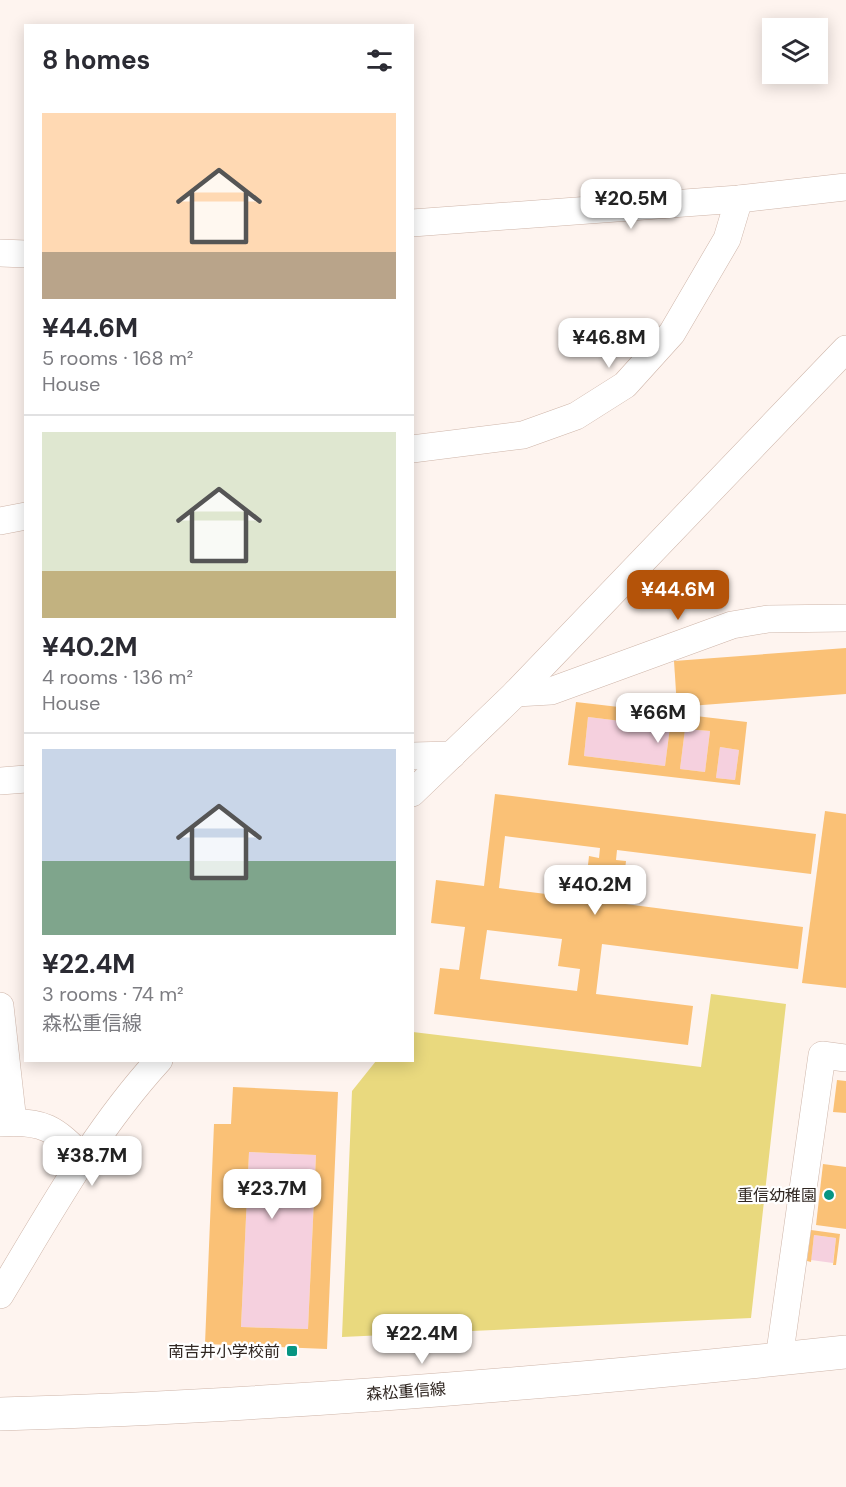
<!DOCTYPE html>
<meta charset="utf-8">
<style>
body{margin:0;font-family:"DM Sans","Noto Sans JP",sans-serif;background:#f7f7f7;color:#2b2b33;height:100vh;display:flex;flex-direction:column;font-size:22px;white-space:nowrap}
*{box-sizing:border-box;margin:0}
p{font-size:20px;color:#7c7c81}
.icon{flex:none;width:33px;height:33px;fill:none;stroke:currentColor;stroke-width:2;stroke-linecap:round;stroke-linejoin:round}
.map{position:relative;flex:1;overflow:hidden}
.details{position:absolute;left:24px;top:24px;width:390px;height:1038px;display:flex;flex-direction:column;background:#fff;border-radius:0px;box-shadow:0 3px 15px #0003}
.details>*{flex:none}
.tools{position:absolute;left:762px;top:18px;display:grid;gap:12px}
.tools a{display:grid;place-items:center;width:66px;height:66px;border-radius:0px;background:#fff;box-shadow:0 3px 15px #0003;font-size:30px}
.price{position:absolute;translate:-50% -51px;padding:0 14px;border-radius:12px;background:#fff;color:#222;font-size:20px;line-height:39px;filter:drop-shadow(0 2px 3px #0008)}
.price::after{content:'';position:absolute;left:50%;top:36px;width:18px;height:14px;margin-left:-9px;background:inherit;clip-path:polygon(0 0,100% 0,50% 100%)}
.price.active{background:#b45309;color:#fff}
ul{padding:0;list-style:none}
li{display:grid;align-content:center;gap:12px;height:318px;padding:0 18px}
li+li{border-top:2px solid #e1e1e2}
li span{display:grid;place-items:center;height:186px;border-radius:0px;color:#555}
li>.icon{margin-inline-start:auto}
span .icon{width:108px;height:108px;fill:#fffc;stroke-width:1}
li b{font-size:26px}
h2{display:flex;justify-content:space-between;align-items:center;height:72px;padding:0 18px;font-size:26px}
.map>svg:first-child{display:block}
</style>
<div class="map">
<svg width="846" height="1487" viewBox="0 0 846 1487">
<rect width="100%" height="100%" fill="#fef4ef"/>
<polygon fill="#e9d97e" points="711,994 786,1004 751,1318 342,1337 352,1091 376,1061 412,1060 413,1032 701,1067"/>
<g fill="#f5d0de">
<polygon points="588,717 670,727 665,766 584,756"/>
<polygon points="685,729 710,731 705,772 680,769"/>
<polygon points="720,747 739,750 735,780 716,778"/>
<polygon points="249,1152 316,1155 308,1329 241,1327"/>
<polygon points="814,1235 836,1238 833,1263 811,1260"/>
</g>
<g fill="#fac176" fill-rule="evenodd">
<polygon points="846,648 846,694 677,707 674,661"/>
<path d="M576,702L747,722L740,785L568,765ZM588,717L670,727L665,766L584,756ZM685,729L710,731L705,772L680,769ZM720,747L739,750L735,780L716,778Z"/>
<path d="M495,794L816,834L811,874L617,850L616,860L626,861L623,888L612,886L610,902L803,927L798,969L602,944L596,994L693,1006L688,1045L434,1014L440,968L459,970L465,927L431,923L436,880L484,886ZM505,836L600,848L599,858L589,856L586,883L596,884L594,900L499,888ZM487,930L562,939L558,966L580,969L577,991L480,979Z"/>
<polygon points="825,811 846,814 846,988 802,983"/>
<polygon points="837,1080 846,1081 846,1113 833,1112"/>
<path d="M233,1087L338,1092L327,1349L205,1344L214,1124H231ZM249,1152L316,1155L308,1329L241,1327Z"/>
<polygon points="823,1164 846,1167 846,1229 816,1225"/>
<polygon points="811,1230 840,1234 836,1265 833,1265 836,1238 814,1235 811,1262 807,1261"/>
</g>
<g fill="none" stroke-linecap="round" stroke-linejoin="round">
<g stroke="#ceb5a9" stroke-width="28">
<g id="minor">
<polyline points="412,223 739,199 846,187"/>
<polyline points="0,253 26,254"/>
<polyline points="412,449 523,435 576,416 625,385 672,333 727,239 739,199"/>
<polyline points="0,521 26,516"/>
<polyline points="516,693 551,691 732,625 768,619 846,618"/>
<polyline points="412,756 452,755"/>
<polyline points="0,781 26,779"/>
<polyline points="412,793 516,693 846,349"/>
<polyline points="0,1006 13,1122"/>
<path d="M0,1123C43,1120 55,1128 84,1159"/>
<path d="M0,1295C49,1214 95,1130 159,1060"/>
<polyline points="779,1359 822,1055 846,1058"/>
</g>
</g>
<g stroke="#ceb5a9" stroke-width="34">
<path id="secondary" d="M0,1414C282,1406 565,1382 846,1352"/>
</g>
<use href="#minor" stroke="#fff" stroke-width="27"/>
<use href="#secondary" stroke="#fff" stroke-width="33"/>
</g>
<g fill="#079582" stroke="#fff" stroke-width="2">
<circle cx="829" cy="1195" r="6"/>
<rect x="286" y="1345" width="12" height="12" rx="3"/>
</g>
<g text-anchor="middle" stroke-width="4.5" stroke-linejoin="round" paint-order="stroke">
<g font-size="16" fill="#302722" stroke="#fff" text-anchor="end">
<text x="817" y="1201">重信幼稚園</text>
<text x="280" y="1357">南吉井小学校前</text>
</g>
<g font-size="16" fill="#302722" stroke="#fff">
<text transform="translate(406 1391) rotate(-4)" y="6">森松重信線</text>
</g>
</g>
</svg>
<div class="tools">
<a><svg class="icon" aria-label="layers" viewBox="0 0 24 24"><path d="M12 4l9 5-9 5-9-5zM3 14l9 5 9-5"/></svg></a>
</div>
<b class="price" style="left:631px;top:230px">¥20.5M</b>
<b class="price" style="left:609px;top:369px">¥46.8M</b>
<b class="price active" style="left:678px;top:621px">¥44.6M</b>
<b class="price" style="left:658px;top:744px">¥66M</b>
<b class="price" style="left:595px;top:916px">¥40.2M</b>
<b class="price" style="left:92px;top:1187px">¥38.7M</b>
<b class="price" style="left:272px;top:1220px">¥23.7M</b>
<b class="price" style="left:422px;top:1365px">¥22.4M</b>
<section class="details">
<h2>8 homes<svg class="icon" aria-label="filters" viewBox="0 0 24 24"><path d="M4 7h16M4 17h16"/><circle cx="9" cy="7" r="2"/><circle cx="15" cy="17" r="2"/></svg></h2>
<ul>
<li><span style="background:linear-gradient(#ffd9b3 75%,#b9a48a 0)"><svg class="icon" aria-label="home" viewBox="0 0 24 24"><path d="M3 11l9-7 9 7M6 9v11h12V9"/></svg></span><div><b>¥44.6M</b><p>5 rooms · 168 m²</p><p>House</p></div></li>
<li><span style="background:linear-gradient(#dfe7d0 75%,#c2b280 0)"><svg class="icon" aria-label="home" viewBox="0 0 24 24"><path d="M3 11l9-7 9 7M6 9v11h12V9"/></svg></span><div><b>¥40.2M</b><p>4 rooms · 136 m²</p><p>House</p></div></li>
<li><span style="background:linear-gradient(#c9d6e8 60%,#7fa58c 0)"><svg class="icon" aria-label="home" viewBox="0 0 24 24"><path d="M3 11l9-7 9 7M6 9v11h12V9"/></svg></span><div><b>¥22.4M</b><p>3 rooms · 74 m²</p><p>森松重信線</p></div></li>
</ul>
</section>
</div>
